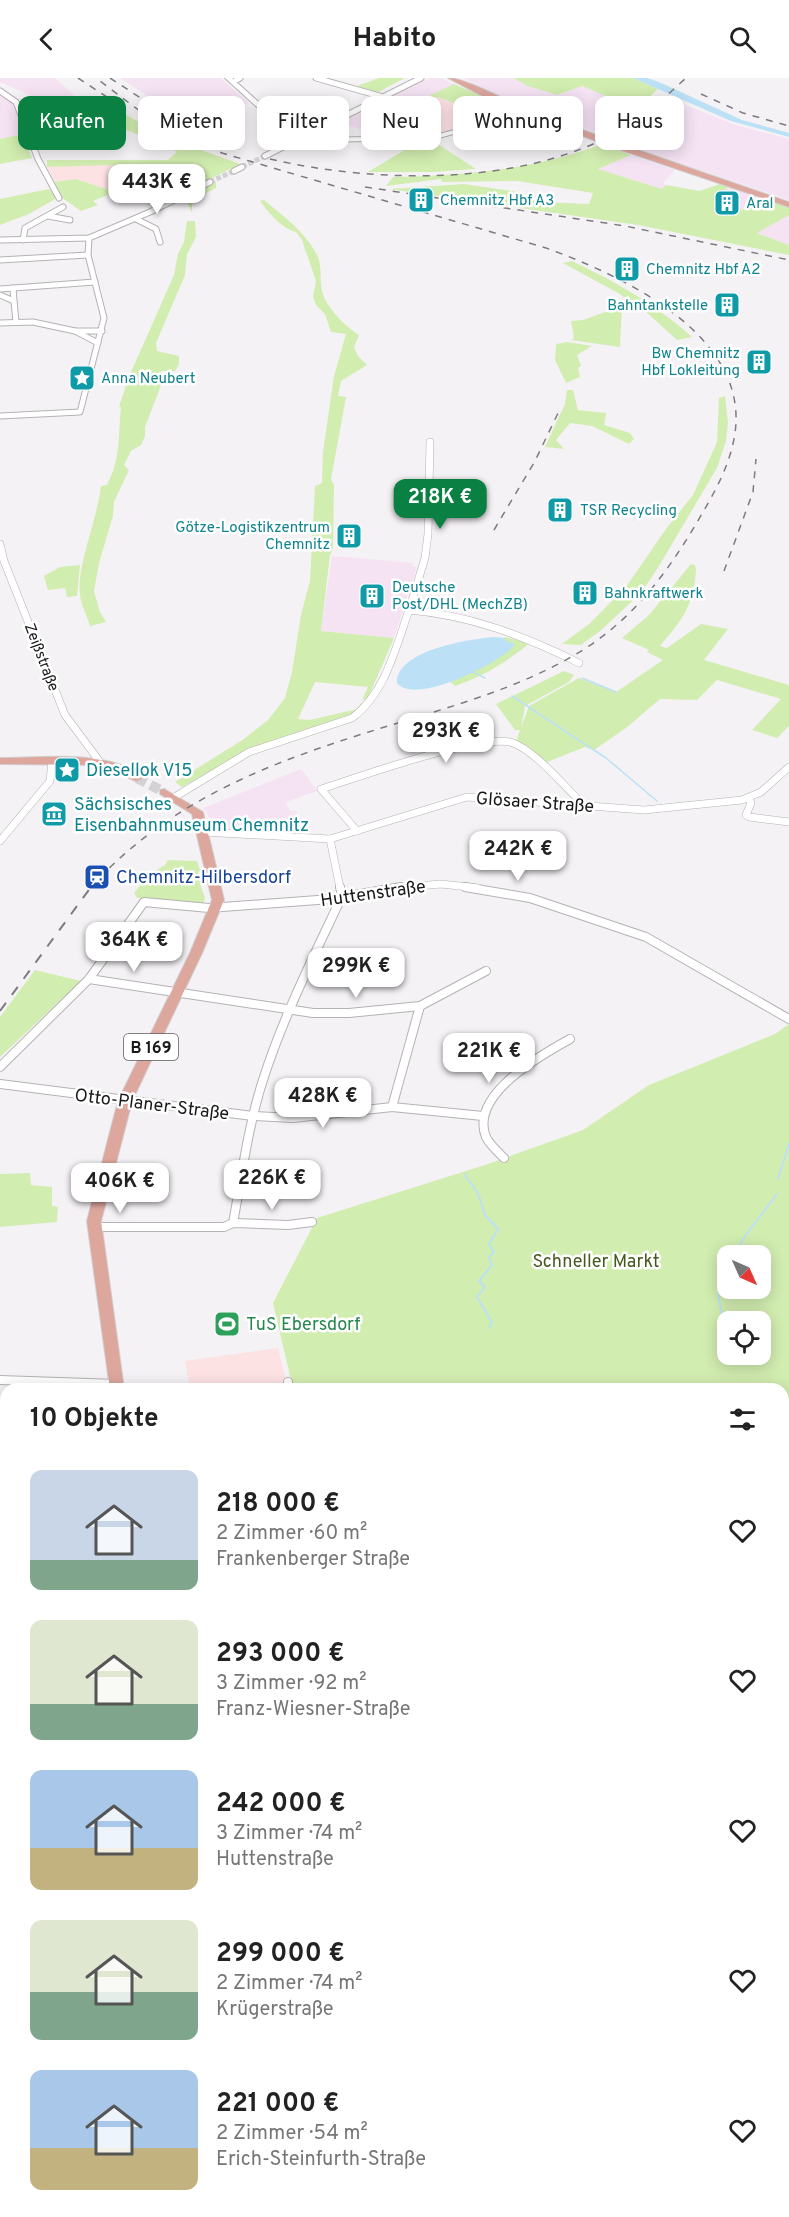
<!DOCTYPE html>
<html lang="de">
<meta charset="utf-8">
<style>
body{margin:0;font-family:Overpass,sans-serif;background:#f6f6f6;color:#222;height:100vh;display:flex;flex-direction:column;font-size:22px;white-space:nowrap}
*{box-sizing:border-box;margin:0}
p{font-size:20px;color:#767676}
.icon{flex:none;width:33px;height:33px;fill:none;stroke:currentColor;stroke-width:2;stroke-linecap:round;stroke-linejoin:round}
.map{position:relative;flex:1;overflow:hidden}
.sheet{position:absolute;left:0px;top:1305px;width:789px;height:834px;display:flex;flex-direction:column;background:#fff;border-radius:18px 18px 0 0;box-shadow:0 3px 15px #0003}
.sheet>*{flex:none}
.banner{position:absolute;left:18px;top:18px;width:753px;height:54px;display:flex;gap:12px}
.needle{width:39px;rotate:135deg}
.tools{position:absolute;left:717px;top:1167px;display:grid;gap:12px}
.tools a{display:grid;place-items:center;width:54px;height:54px;border-radius:12px;background:#fff;box-shadow:0 3px 15px #0003;font-size:30px}
.price{position:absolute;translate:-50% -51px;padding:0 14px;border-radius:12px;background:#fff;color:#222;font-size:20px;line-height:39px;filter:drop-shadow(0 2px 3px #0008)}
.price::after{content:'';position:absolute;left:50%;top:36px;width:18px;height:14px;margin-left:-9px;background:inherit;clip-path:polygon(0 0,100% 0,50% 100%)}
.price.current{background:#0b8043;color:#fff}
ul{padding:0;list-style:none}
li{display:flex;align-items:center;gap:18px;height:150px;padding:0 30px}
li span{display:grid;place-items:center;flex:none;width:168px;height:120px;border-radius:12px;color:#555}
li>.icon{margin-inline-start:auto}
span .icon{width:72px;height:72px;fill:#fffc;stroke-width:1}
li b{font-size:26px}
h2{display:flex;justify-content:space-between;align-items:center;height:72px;padding:0 30px;font-size:26px}
.tag{padding:0 21px;border-radius:12px;background:#fff;box-shadow:0 3px 15px #0003;font-size:21px;line-height:54px}
.tag.current{background:#0b8043;color:#fff}
header{display:flex;justify-content:space-between;align-items:center;height:78px;padding:0 30px;background:#fff;font-size:27px;font-weight:700}
.map>svg:first-child{display:block}
</style>
<header><svg class="icon" aria-label="back" viewBox="0 0 24 24"><path d="M15 5l-7 7 7 7"/></svg>Habito<svg class="icon" aria-label="search" viewBox="0 0 24 24"><circle cx="10" cy="10" r="6"/><path d="M15 15l6 6"/></svg></header>
<div class="map">
<svg width="789" height="2139" viewBox="0 0 789 2139">
<rect width="100%" height="100%" fill="#f5f2f6"/>
<g fill="#f5e3f4">
<polygon points="0,0 55,0 86,28 63,32 0,4"/>
<polygon points="120,0 220,0 249,25 222,29 224,32 213,34 220,41 192,47"/>
<polygon points="430,0 441,0 454,6 397,35 441,55 377,58 341,44"/>
<polygon points="463,0 513,0 528,8 557,17 582,8 632,29 651,24 632,43 604,58 508,23"/>
<polygon points="0,13 13,22 27,55 0,61"/>
<polygon points="675,23 736,47 789,61 789,122 624,66 648,48"/>
<polygon points="631,77 654,85 675,92 663,105 666,107 662,111 597,91"/>
<polygon points="728,109 765,121 742,132 716,123"/>
<polygon points="789,137 789,167 756,155"/>
<polygon points="332,478 413,485 412,489 417,489 394,560 321,553"/>
<polygon points="301,691 317,713 286,724 290,733 296,732 299,741 294,754 212,749 206,733 203,730"/>
<polygon points="0,1895 6,1915 6,2133 24,2133 22,2139 0,2139"/>
</g>
<g fill="#fde2e4">
<polygon points="438,19 461,29 492,40 441,55 396,35 425,20"/>
<polygon points="88,87 112,87 126,94 109,112 76,101 55,104 47,89"/>
<polygon points="278,1270 288,1311 190,1311 185,1283"/>
</g>
<g fill="#d2edb0" fill-rule="evenodd">
<polygon points="379,0 405,0 378,14 357,8"/>
<polygon points="513,0 633,0 658,11 647,21 629,28 582,8 557,17 528,8"/>
<polygon points="454,6 512,31 513,33 492,40 438,19 425,20"/>
<path d="M123,35L184,70L190,68L240,86L210,101L216,104V110L192,122V135L183,113L161,125L113,112L139,99L112,87L47,89V82H168L177,74C153,59 125,55 101,39Z"/>
<polygon points="527,38 561,50 517,68 511,66 535,56 504,44"/>
<polygon points="23,56 32,80 0,86 0,61"/>
<polygon points="433,63 476,91 433,94 368,94 403,73 387,66"/>
<path d="M602,66L631,77L598,91L662,111L666,107L699,113L720,106L728,109L717,123L742,132L765,121L789,129V137L757,155L789,167V177L638,147L389,111L464,106L519,114L539,124L589,126L593,115L517,103L442,104L441,101L386,108L393,99C464,97 535,92 602,66Z"/>
<polygon points="76,101 115,114 93,123 98,127 81,133 61,119 55,104"/>
<polygon points="49,111 57,120 29,136 0,147 0,121"/>
<path d="M264,122C283,138 304,153 316,175C324,189 318,203 323,216C327,230 347,250 359,257L354,269L358,278L367,287L341,303L338,318L346,319L331,401L334,407L333,470L330,477L321,553L394,560L368,620L362,622L368,609L315,604L298,641L310,642L357,631L361,625H363L357,634L252,670L182,709L175,704L244,661L268,642L285,620L292,594L301,537L310,503L315,408L322,405L323,374L334,298L346,256L331,254L325,236L316,227L313,219L316,203L302,162L296,154C282,151 268,134 260,123Z"/>
<path d="M187,143H195L196,159L187,176L185,197L156,265L157,273L179,278V286L175,293H161L163,302L145,349V358L141,367L131,373L124,387L129,392L114,424L113,438L99,485L94,513L100,534L106,544L90,548C87,538 81,527 80,517C76,490 98,439 101,408L107,407C121,381 118,358 121,329H119L128,301L174,197L178,176L184,164Z"/>
<path d="M572,183C616,204 655,226 692,259L677,262L644,232L618,215L563,185Z"/>
<polygon points="622,228 620,269 571,262 574,260 571,243 583,242"/>
<polygon points="568,264 592,268 577,277 581,288 578,290 580,299 566,305 555,282 556,266"/>
<polygon points="567,312 573,312 578,332 606,335 604,347 630,355 634,361 629,366 592,348 570,345 556,362 564,371 545,369 565,326"/>
<polygon points="725,318 728,345 726,363 717,390 659,488 641,515 600,553 581,567 562,566 588,547 626,509 666,451 693,417 717,364 719,320"/>
<path d="M691,486L695,487L696,492C693,529 683,541 660,568L667,570L701,546L728,551L704,582L789,607V648L777,660L752,652L781,621L717,602L697,622L660,621L626,650L594,672L585,669L542,686L516,665L520,652H515L496,626L564,593L574,597L569,604L525,628L521,650L529,628L579,600L616,614L663,582L647,574L649,572L622,560L649,537Z"/>
<polygon points="80,487 77,518 67,519 65,510 48,512 44,498 60,489"/>
<path d="M505,559L530,565C506,584 484,598 455,608L450,604L500,579Z"/>
<polygon points="168,782 197,783 200,792 197,797 205,820 202,828 137,820 134,815 149,797 165,787"/>
<polygon points="35,892 81,903 0,979 0,939"/>
<path d="M789,946V1445L783,1451V1311H293L273,1225L317,1140L488,1086L583,1052L649,1007L775,956ZM728,1178H760V1210H728ZM728,1244H760V1276H728Z"/>
<polygon points="30,1095 31,1107 52,1109 52,1128 58,1129 57,1144 0,1149 0,1096"/>
<polygon points="6,1456 6,1530 0,1544 0,1469"/>
<polygon points="783,1735 789,1740 789,1908 783,1915"/>
<polygon points="789,2036 789,2139 625,2139 631,2133 783,2133 783,2044"/>
</g>
<g fill="#bce1f6">
<polygon points="633,0 647,0 659,4 742,42 789,55 789,59 731,43"/>
<path d="M494,559L505,560V562L514,566V568C498,586 415,628 397,605C396,572 470,561 494,559Z"/>
</g>
<g fill="none" stroke-linecap="round" stroke-linejoin="round">
<g stroke="#bce1f6" stroke-width="1.5">
<polyline points="473,594 485,600"/>
<polyline points="582,600 616,614"/>
<polyline points="512,618 606,680 657,723"/>
</g>
<g stroke="#bce1f6" stroke-width="2">
<polyline points="465,1097 478,1115 485,1137 498,1151 489,1166 494,1174 489,1179 492,1187 479,1203 485,1209 477,1219 492,1244 489,1250"/>
<polyline points="778,1101 789,1066"/>
<polyline points="737,1178 742,1162 777,1116"/>
<path d="M728,1188C712,1211 720,1231 728,1255"/>
</g>
<g stroke="#d4d1d5" stroke-width="5" stroke-dasharray="5 2" stroke-linecap="butt">
<polyline points="242,89 265,78"/>
<polyline points="210,104 234,93"/>
</g>
<polyline stroke="#d4d1d5" stroke-width="10" stroke-dasharray="10 5" stroke-linecap="butt" points="137,700 164,714"/>
<g stroke="#b5b2b5" stroke-width="7">
<g id="minor-far3">
<polyline points="316,0 383,19"/>
<polyline points="236,2 240,0"/>
<polyline points="0,13 16,24 38,81 59,120"/>
<polyline points="460,54 484,63"/>
<polygon points="490,61 496,63 490,65 484,63"/>
<polyline points="265,78 421,0"/>
<polyline points="234,93 242,89"/>
<polyline points="48,138 70,142"/>
<polyline points="136,141 156,151 160,164"/>
<polyline points="0,162 89,160 150,134 210,104"/>
<polyline points="23,162 25,150 63,129"/>
<polyline points="0,182 88,177"/>
<polyline points="0,211 95,204"/>
<polyline points="0,217 14,223 13,210"/>
<polyline points="14,223 16,244"/>
<polyline points="0,245 33,244 75,253"/>
<polyline points="98,265 75,253 102,253"/>
<polyline points="0,338 80,334 104,240 88,177 89,160"/>
</g>
</g>
<g stroke="#b5b2b5" stroke-width="8">
<g id="minor-far2">
<polyline points="0,466 4,483 65,637 100,684"/>
<polyline points="409,532 425,480 428,456 430,364"/>
<path d="M173,720L249,674L352,640C385,616 396,569 409,532C470,537 524,558 579,585"/>
<polyline points="749,721 751,725 746,737 749,739 789,744"/>
<path d="M357,753L321,711C357,700 482,654 513,665C535,673 562,706 579,722L580,727"/>
<polyline points="203,754 330,761 467,719 644,732 742,722 761,714 789,689"/>
<polyline points="330,761 340,810"/>
<polyline points="0,763 50,703 52,683"/>
<polyline points="393,810 441,806 478,810"/>
</g>
</g>
<g stroke="#b5b2b5" stroke-width="10">
<g id="minor-far1">
<polyline points="465,809 530,820 646,859 789,941"/>
<polyline points="89,901 313,935 349,935 420,928"/>
<polyline points="0,989 89,901 144,824 209,830 331,821 401,809"/>
<polyline points="0,1006 253,1038 293,1040 392,1029 483,1038"/>
<polyline points="392,1029 420,928 486,893"/>
<path d="M504,1080C498,1074 490,1067 486,1059C469,1017 541,977 570,961"/>
<path d="M233,1145C242,1097 248,1048 263,1002C283,939 314,878 342,818L340,809"/>
<polyline points="94,1149 224,1149 233,1145 288,1147 312,1144"/>
<polyline points="0,1302 116,1306"/>
<polyline points="288,1304 289,1311"/>
</g>
</g>
<g stroke="#b5b2b5" stroke-width="13">
<g id="minor">
<polyline points="783,1449 789,1443"/>
<polyline points="0,1781 6,1780"/>
<polyline points="168,2133 172,2139"/>
<polyline points="373,2133 375,2139"/>
<polyline points="431,2139 443,2133"/>
</g>
</g>
<g stroke="#b5b2b5" stroke-width="16">
<polyline id="tertiary" points="783,1480 789,1482"/>
</g>
<g stroke="#b5b2b5" stroke-width="2">
<polygon id="secondary" points="225,0 232,0 294,56 311,60 432,58 528,32 531,34 432,62 311,64 290,59"/>
</g>
<g stroke="#d1d1d1" stroke-width="2">
<g id="primary">
<path d="M448,0C466,0 509,24 529,32C615,65 702,94 789,124V129L606,67L496,25Z"/>
<path d="M0,680C39,680 114,671 143,700L137,703L133,702L110,690L100,687L0,686Z"/>
<polygon points="164,711 203,734 224,822 202,875 132,1023 101,1143 124,1311 110,1311 87,1143 118,1023 190,875 212,822 192,736 160,716 160,712"/>
<polygon points="6,1644 6,1673 0,1675 0,1646"/>
<polygon points="0,1857 6,1859 6,1887 0,1885"/>
<polygon points="8,2133 28,2133 26,2139 6,2139"/>
</g>
</g>
<use href="#minor-far3" stroke="#fff" stroke-width="5"/>
<use href="#minor-far2" stroke="#fff" stroke-width="7"/>
<use href="#minor-far1" stroke="#fff" stroke-width="8"/>
<use href="#minor" stroke="#fff" stroke-width="10"/>
<use href="#tertiary" stroke="#fff" stroke-width="14"/>
<use href="#secondary" fill="#fff" fill-rule="evenodd"/>
<use href="#primary" fill="#dda79e" fill-rule="evenodd"/>
<g stroke="#7d7b7e" stroke-width="1.5" stroke-dasharray="7 7" stroke-linecap="butt">
<polyline points="78,0 113,23"/>
<polyline points="110,0 179,45 241,72"/>
<polyline points="701,16 743,35 789,48"/>
<path d="M270,81C378,106 528,109 626,49C648,36 667,17 686,0"/>
<polyline points="365,109 625,148 789,182"/>
<polyline points="494,452 535,383 560,331"/>
<polyline points="724,493 753,414 756,381"/>
<path d="M90,810C178,713 289,678 411,641C470,623 533,604 586,570C634,539 667,495 696,446C713,417 730,389 735,355C749,256 621,197 546,170L222,75L157,46L96,0"/>
</g>
<polyline stroke="#7d7b7e" stroke-width="2" stroke-dasharray="10 10" stroke-linecap="butt" points="0,933 91,809"/>
</g>
<defs>
<g id="building-square" transform="scale(1.35)"><rect x="-9" y="-9" width="18" height="18" rx="4" fill="#0f9aa8" stroke="#fff"/><path d="M-4-6H4V6H1V3H-1V6H-4ZM-2.5-4.3h1.7v1.8h-1.7ZM.8-4.3h1.7v1.8H.8ZM-2.5-1h1.7V.8h-1.7ZM.8-1h1.7V.8H.8Z" fill="#fff"/></g>
<g id="sight-square" transform="scale(1.35)"><rect x="-9" y="-9" width="18" height="18" rx="4" fill="#0f9aa8" stroke="#fff"/><path d="M0-6L1.8-2.2L6-1.7L2.9 1.2L3.7 5.4L0 3.3L-3.7 5.4L-2.9 1.2L-6-1.7L-1.8-2.2Z" fill="#fff"/></g>
<g id="museum-square" transform="scale(1.35)"><rect x="-9" y="-9" width="18" height="18" rx="4" fill="#0f9aa8" stroke="#fff"/><path d="M0-6L6-3V-2H-6V-3ZM-5-1h2V3h-2ZM-1-1h2V3h-2ZM3-1h2V3H3ZM-6 4H6V6H-6Z" fill="#fff"/></g>
<g id="station-square" transform="scale(1.35)"><rect x="-9" y="-9" width="18" height="18" rx="4" fill="#1a4fb4" stroke="#fff"/><path d="M-3-6H3Q5-6 5-4V2Q5 4 3 4L4.5 6H3L1.5 4h-3L-3 6H-4.5L-3 4Q-5 4-5 2V-4Q-5-6-3-6ZM-3.5-4v3h7v-3ZM-3.5 1v1.5H-2V1ZM2 1v1.5H3.5V1Z" fill="#fff"/></g>
<g id="stadium-square" transform="scale(1.35)"><rect x="-9" y="-9" width="18" height="18" rx="4" fill="#2e9e5b" stroke="#fff"/><path d="M0-5a6.5 5 0 1 0 0 10a6.5 5 0 1 0 0-10ZM-3.5-1.8h7v3.6h-7Z" fill="#fff"/></g>
</defs>
<g fill-rule="evenodd">
<use href="#building-square" x="421" y="122"/>
<use href="#building-square" x="727" y="125"/>
<use href="#building-square" x="627" y="191"/>
<use href="#building-square" x="727" y="227"/>
<use href="#building-square" x="759" y="284"/>
<use href="#sight-square" x="82" y="300"/>
<use href="#building-square" x="560" y="432"/>
<use href="#building-square" x="349" y="458"/>
<use href="#building-square" x="585" y="515"/>
<use href="#building-square" x="372" y="518"/>
<use href="#sight-square" x="67" y="692"/>
<use href="#museum-square" x="54" y="736"/>
<use href="#station-square" x="97" y="799"/>
<use href="#stadium-square" x="227" y="1246"/>
</g>
<g text-anchor="middle" stroke-width="5" stroke-linejoin="round" paint-order="stroke">
<g font-size="15" fill="#0d838f" stroke="#fff" text-anchor="start">
<text x="440" y="127">Chemnitz Hbf A3</text>
<text x="746" y="130">Aral</text>
<text x="646" y="196">Chemnitz Hbf A2</text>
<text x="708" y="232" text-anchor="end">Bahntankstelle</text>
<text x="740" y="280" text-anchor="end">Bw Chemnitz<tspan x="740" dy="17">Hbf Lokleitung</tspan></text>
<text x="101" y="305">Anna Neubert</text>
<text x="580" y="437">TSR Recycling</text>
<text x="330" y="454" text-anchor="end">Götze-Logistikzentrum<tspan x="330" dy="17">Chemnitz</tspan></text>
<text x="392" y="514">Deutsche<tspan x="392" dy="17">Post/DHL (MechZB)</tspan></text>
<text x="604" y="520">Bahnkraftwerk</text>
</g>
<g font-size="15" fill="#191819" stroke="#fff">
<text transform="translate(42 579) rotate(69)" y="5">Zeißstraße</text>
</g>
<rect fill="#fff" stroke="#5e5d5e" stroke-width="1.5" x="124" y="956" width="54" height="26" rx="4.5"/>
<g font-size="16" font-weight="bold" fill="#191819">
<text x="151" y="975">B 169</text>
</g>
<g font-size="18" fill="#0d838f" stroke="#fff" text-anchor="start">
<text x="86" y="698">Diesellok V15</text>
<text x="74" y="732">Sächsisches<tspan x="74" dy="21">Eisenbahnmuseum Chemnitz</tspan></text>
</g>
<g font-size="18" fill="#191819" stroke="#fff">
<text transform="translate(535 724) rotate(4)" y="6">Glösaer Straße</text>
<text transform="translate(373 815) rotate(-8)" y="6">Huttenstraße</text>
<text transform="translate(152 1026) rotate(7)" y="6">Otto-Planer-Straße</text>
</g>
<g font-size="18" fill="#164399" stroke="#fff" text-anchor="start">
<text x="116" y="805">Chemnitz-Hilbersdorf</text>
</g>
<g font-size="18" fill="#435a1d" stroke="#fff">
<text x="596" y="1189">Schneller Markt</text>
</g>
<g font-size="18" fill="#27864d" stroke="#fff" text-anchor="start">
<text x="246" y="1252">TuS Ebersdorf</text>
</g>
</g>
</svg>
<div class="tools">
<a><svg class="needle" viewBox="-14 -14 28 28"><path d="M0-13l5 13h-10z" fill="#e53935"/><path d="M0 13l5-13h-10z" fill="#767676"/></svg></a>
<a><svg class="icon" aria-label="locate" viewBox="0 0 24 24"><circle cx="12" cy="12" r="6"/><path d="M12 2v4M12 18v4M2 12h4M18 12h4"/></svg></a>
</div>
<b class="price" style="left:157px;top:137px">443K €</b>
<b class="price current" style="left:440px;top:452px">218K €</b>
<b class="price" style="left:446px;top:686px">293K €</b>
<b class="price" style="left:518px;top:804px">242K €</b>
<b class="price" style="left:134px;top:895px">364K €</b>
<b class="price" style="left:356px;top:921px">299K €</b>
<b class="price" style="left:489px;top:1006px">221K €</b>
<b class="price" style="left:323px;top:1051px">428K €</b>
<b class="price" style="left:272px;top:1133px">226K €</b>
<b class="price" style="left:120px;top:1136px">406K €</b>
<div class="banner">
<a class="tag current">Kaufen</a>
<a class="tag">Mieten</a>
<a class="tag">Filter</a>
<a class="tag">Neu</a>
<a class="tag">Wohnung</a>
<a class="tag">Haus</a>
</div>
<section class="sheet">
<h2>10 Objekte<svg class="icon" aria-label="filters" viewBox="0 0 24 24"><path d="M4 7h16M4 17h16"/><circle cx="9" cy="7" r="2"/><circle cx="15" cy="17" r="2"/></svg></h2>
<ul>
<li><span style="background:linear-gradient(#c9d6e8 75%,#7fa58c 0)"><svg class="icon" aria-label="home" viewBox="0 0 24 24"><path d="M3 11l9-7 9 7M6 9v11h12V9"/></svg></span><div><b>218 000 €</b><p>2 Zimmer · 60 m²</p><p>Frankenberger Straße</p></div><svg class="icon" aria-label="heart" viewBox="0 0 24 24"><path d="M12 20l-8-8c-3-5 5-10 8-4 3-6 11-1 8 4z"/></svg></li>
<li><span style="background:linear-gradient(#dfe7d0 70%,#7fa58c 0)"><svg class="icon" aria-label="home" viewBox="0 0 24 24"><path d="M3 11l9-7 9 7M6 9v11h12V9"/></svg></span><div><b>293 000 €</b><p>3 Zimmer · 92 m²</p><p>Franz-Wiesner-Straße</p></div><svg class="icon" aria-label="heart" viewBox="0 0 24 24"><path d="M12 20l-8-8c-3-5 5-10 8-4 3-6 11-1 8 4z"/></svg></li>
<li><span style="background:linear-gradient(#a9c7e8 65%,#c2b280 0)"><svg class="icon" aria-label="home" viewBox="0 0 24 24"><path d="M3 11l9-7 9 7M6 9v11h12V9"/></svg></span><div><b>242 000 €</b><p>3 Zimmer · 74 m²</p><p>Huttenstraße</p></div><svg class="icon" aria-label="heart" viewBox="0 0 24 24"><path d="M12 20l-8-8c-3-5 5-10 8-4 3-6 11-1 8 4z"/></svg></li>
<li><span style="background:linear-gradient(#dfe7d0 60%,#7fa58c 0)"><svg class="icon" aria-label="home" viewBox="0 0 24 24"><path d="M3 11l9-7 9 7M6 9v11h12V9"/></svg></span><div><b>299 000 €</b><p>2 Zimmer · 74 m²</p><p>Krügerstraße</p></div><svg class="icon" aria-label="heart" viewBox="0 0 24 24"><path d="M12 20l-8-8c-3-5 5-10 8-4 3-6 11-1 8 4z"/></svg></li>
<li><span style="background:linear-gradient(#a9c7e8 65%,#c2b280 0)"><svg class="icon" aria-label="home" viewBox="0 0 24 24"><path d="M3 11l9-7 9 7M6 9v11h12V9"/></svg></span><div><b>221 000 €</b><p>2 Zimmer · 54 m²</p><p>Erich-Steinfurth-Straße</p></div><svg class="icon" aria-label="heart" viewBox="0 0 24 24"><path d="M12 20l-8-8c-3-5 5-10 8-4 3-6 11-1 8 4z"/></svg></li>
</ul>
</section>
</div>
